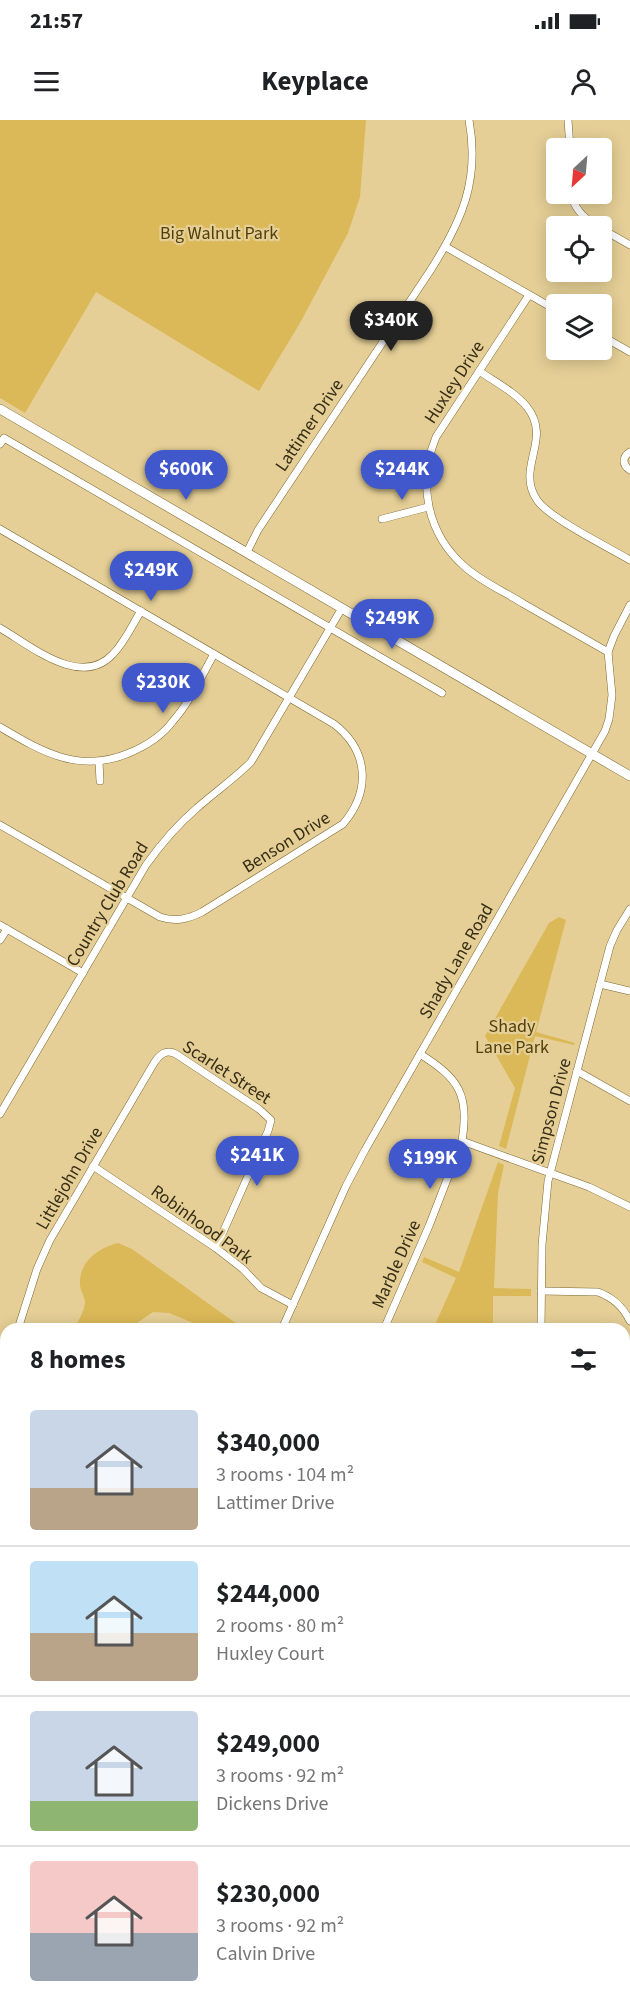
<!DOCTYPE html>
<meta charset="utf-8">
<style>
body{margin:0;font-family:"Source Sans 3",sans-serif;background:#f6f6f6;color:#202124;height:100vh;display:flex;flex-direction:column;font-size:22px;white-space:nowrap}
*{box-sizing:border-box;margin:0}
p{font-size:20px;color:#757577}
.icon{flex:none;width:33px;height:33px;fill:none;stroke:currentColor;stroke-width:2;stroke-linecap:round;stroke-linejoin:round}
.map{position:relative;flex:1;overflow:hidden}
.sheet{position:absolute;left:0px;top:1203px;width:630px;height:684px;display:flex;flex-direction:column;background:#fff;border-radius:18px 18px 0 0;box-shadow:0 3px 15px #0003}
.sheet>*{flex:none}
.needle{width:39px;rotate:206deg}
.buttons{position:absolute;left:546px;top:18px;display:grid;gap:12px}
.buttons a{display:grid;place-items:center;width:66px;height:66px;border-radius:6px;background:#fff;box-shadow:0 3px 15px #0003;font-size:30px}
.price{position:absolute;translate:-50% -51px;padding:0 14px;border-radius:21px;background:#4058cb;color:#fff;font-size:20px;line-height:39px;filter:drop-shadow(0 2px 3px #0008)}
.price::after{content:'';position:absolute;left:50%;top:36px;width:18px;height:14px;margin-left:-9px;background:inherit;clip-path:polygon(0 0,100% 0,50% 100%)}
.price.on{background:#222;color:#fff}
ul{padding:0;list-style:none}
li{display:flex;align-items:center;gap:18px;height:150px;padding:0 30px}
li+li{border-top:2px solid #e0e0e0}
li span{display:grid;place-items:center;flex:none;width:168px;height:120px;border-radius:6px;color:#555}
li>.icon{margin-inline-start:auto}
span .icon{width:72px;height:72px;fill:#fffc;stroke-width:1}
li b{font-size:26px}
h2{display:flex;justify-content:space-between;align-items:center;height:72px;padding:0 30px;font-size:26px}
.status{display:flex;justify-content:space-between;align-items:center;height:42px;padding:0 30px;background:#fff;direction:ltr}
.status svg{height:16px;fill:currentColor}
header{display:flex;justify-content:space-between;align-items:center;height:78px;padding:0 30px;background:#fff;font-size:27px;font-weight:700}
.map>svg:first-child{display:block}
</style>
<div class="status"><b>21:57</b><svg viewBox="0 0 49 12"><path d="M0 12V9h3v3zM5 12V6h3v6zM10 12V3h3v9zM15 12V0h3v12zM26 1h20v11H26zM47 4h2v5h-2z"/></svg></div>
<header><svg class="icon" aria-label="menu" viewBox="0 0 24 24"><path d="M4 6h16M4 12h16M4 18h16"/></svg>Keyplace<svg class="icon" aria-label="person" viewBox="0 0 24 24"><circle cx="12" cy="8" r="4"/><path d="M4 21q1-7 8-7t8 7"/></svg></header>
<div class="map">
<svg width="630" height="1887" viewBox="0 0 630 1887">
<rect width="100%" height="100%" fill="#e5cf96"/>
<g fill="#dbb958">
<polygon points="0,0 366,0 360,77 348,113 300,203 259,271 96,172 25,293 0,278"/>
<polygon points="559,797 566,800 536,912 575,923 574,925 535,916 506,1029 499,1026 515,968 485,916 549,803"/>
<polygon points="498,1042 504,1045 498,1073 494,1168 531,1169 531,1176 493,1176 493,1209 433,1209 456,1158 422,1142 424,1137 459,1152"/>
<path d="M118,1123L132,1129L237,1204L247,1209H208L169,1193L153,1192L137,1203L134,1209H74C78,1201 84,1192 85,1183C85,1176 80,1171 80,1164C79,1141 99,1128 118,1123Z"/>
</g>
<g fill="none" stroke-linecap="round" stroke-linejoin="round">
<g stroke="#7b6730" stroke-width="8">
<g id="street">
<polyline points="568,0 570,28"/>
<path d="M571,74C574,88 585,99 597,106"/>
<polyline points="602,109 630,125"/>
<polyline points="446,127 556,190"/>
<path d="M529,175L436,317C417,363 427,414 465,447C482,462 505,472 524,484C552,500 580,516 608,532"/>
<polyline points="602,216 630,232"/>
<path d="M479,251C495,262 515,272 527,287C553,320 515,347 537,380C549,398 608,427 630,440"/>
<polyline points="0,324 4,318 442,573"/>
<path d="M630,332C622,337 622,345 630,350"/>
<polyline points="382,399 428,387"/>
<path d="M0,409L334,604C369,631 371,671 343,704L202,792C188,799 176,802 160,797L0,705"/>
<path d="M247,432L258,410L430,151C462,101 480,60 469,0"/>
<path d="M0,508C31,526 81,569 113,534C125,522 132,505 141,491"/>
<path d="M0,607C42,632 80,654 129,633C146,626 162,616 173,601C190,582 201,557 214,534"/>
<polyline points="99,642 100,661"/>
<polyline points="0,805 83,853"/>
<polyline points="0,820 7,809"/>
<polyline points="600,864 630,871"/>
<polyline points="577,951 630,981"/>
<path d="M0,994L146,745C161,724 177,705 197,688C215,672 234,659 251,642L342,488"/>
<polyline points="462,1021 589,1067 630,1087"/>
<polyline points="93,1046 216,1128 243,1149 261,1168 293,1185"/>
<path d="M541,1171L598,1172C614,1178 623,1187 630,1201"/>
<path d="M18,1209L37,1149L50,1120L154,943C160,934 166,929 176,934L259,989L271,1000L268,1011L216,1128"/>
<polyline points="282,1209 346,1066 365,1030 605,611 609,599 612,575 608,532 614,516 630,485"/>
<path d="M384,1209L429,1106L462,1021C470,974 458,958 420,934"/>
<polyline points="541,1209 542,1125 548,1061 610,826 617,810 630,789"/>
<polyline points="0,1304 6,1279"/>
<polyline points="0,1470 6,1474"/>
<polyline points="624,1554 630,1558"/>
<polyline points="0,1561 6,1564"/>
<polyline points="540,1881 550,1887"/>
<polyline points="144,1887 147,1881"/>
</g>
</g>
<g stroke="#7b6730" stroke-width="10">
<polyline id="secondary" points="0,289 630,656"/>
</g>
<g stroke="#7b6730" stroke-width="12">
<g id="primary">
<polyline points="0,1731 6,1734"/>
<polyline points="624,1736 630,1726"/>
<polyline points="280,1881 291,1887"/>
<polyline points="533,1887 537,1881"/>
</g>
</g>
<use href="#street" stroke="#fff" stroke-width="7"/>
<use href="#secondary" stroke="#fff" stroke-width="9"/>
<use href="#primary" stroke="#fff" stroke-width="10"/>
</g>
<g text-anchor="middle" stroke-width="4.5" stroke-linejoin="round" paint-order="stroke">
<g font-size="18" fill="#51400a" stroke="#e5cf96">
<text x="219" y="119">Big Walnut Park</text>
<text x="512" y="912">Shady<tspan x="512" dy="21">Lane Park</tspan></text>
</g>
<g font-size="18" fill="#362d16" stroke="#e5cf96">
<text transform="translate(454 262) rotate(-57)" y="6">Huxley Drive</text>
<text transform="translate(309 305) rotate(-56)" y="6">Lattimer Drive</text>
<text transform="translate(286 722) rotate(-32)" y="6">Benson Drive</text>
<text transform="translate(107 784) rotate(-59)" y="6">Country Club Road</text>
<text transform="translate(456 841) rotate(-60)" y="6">Shady Lane Road</text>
<text transform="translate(227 952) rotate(33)" y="6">Scarlet Street</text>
<text transform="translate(551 991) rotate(-75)" y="6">Simpson Drive</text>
<text transform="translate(69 1058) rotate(-60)" y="6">Littlejohn Drive</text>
<text transform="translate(202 1104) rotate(36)" y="6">Robinhood Park</text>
<text transform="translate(396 1144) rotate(-66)" y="6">Marble Drive</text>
</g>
</g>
</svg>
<div class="buttons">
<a><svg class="needle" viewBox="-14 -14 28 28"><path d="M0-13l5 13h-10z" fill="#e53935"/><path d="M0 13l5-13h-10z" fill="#757577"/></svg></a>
<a><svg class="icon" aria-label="locate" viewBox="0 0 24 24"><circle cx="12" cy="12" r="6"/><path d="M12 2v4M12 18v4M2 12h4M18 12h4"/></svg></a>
<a><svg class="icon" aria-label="layers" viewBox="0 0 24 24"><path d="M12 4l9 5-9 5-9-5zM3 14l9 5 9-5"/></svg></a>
</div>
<b class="price on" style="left:391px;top:232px">$340K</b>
<b class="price" style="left:186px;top:381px">$600K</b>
<b class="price" style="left:402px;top:381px">$244K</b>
<b class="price" style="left:151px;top:482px">$249K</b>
<b class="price" style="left:392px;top:530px">$249K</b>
<b class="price" style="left:163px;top:594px">$230K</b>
<b class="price" style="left:257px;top:1067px">$241K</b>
<b class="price" style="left:430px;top:1070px">$199K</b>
<section class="sheet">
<h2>8 homes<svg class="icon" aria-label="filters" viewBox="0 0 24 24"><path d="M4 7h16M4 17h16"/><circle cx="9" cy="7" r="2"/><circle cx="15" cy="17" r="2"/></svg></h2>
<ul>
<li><span style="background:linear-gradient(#c9d6e8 65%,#b9a48a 0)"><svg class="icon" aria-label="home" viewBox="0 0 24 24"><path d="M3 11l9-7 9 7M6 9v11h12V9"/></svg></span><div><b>$340,000</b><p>3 rooms · 104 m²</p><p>Lattimer Drive</p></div></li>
<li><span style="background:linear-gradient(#bfe0f5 60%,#b9a48a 0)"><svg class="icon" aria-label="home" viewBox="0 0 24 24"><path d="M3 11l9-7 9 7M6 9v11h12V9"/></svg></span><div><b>$244,000</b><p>2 rooms · 80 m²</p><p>Huxley Court</p></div></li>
<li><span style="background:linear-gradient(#c9d6e8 75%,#8fb573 0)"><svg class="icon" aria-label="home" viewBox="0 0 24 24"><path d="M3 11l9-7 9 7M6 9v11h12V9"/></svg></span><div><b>$249,000</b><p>3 rooms · 92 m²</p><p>Dickens Drive</p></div></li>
<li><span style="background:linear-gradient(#f6c9c9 60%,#9aa5b1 0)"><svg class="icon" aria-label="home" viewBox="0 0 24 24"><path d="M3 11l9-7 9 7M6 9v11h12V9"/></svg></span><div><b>$230,000</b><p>3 rooms · 92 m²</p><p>Calvin Drive</p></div></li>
</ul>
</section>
</div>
